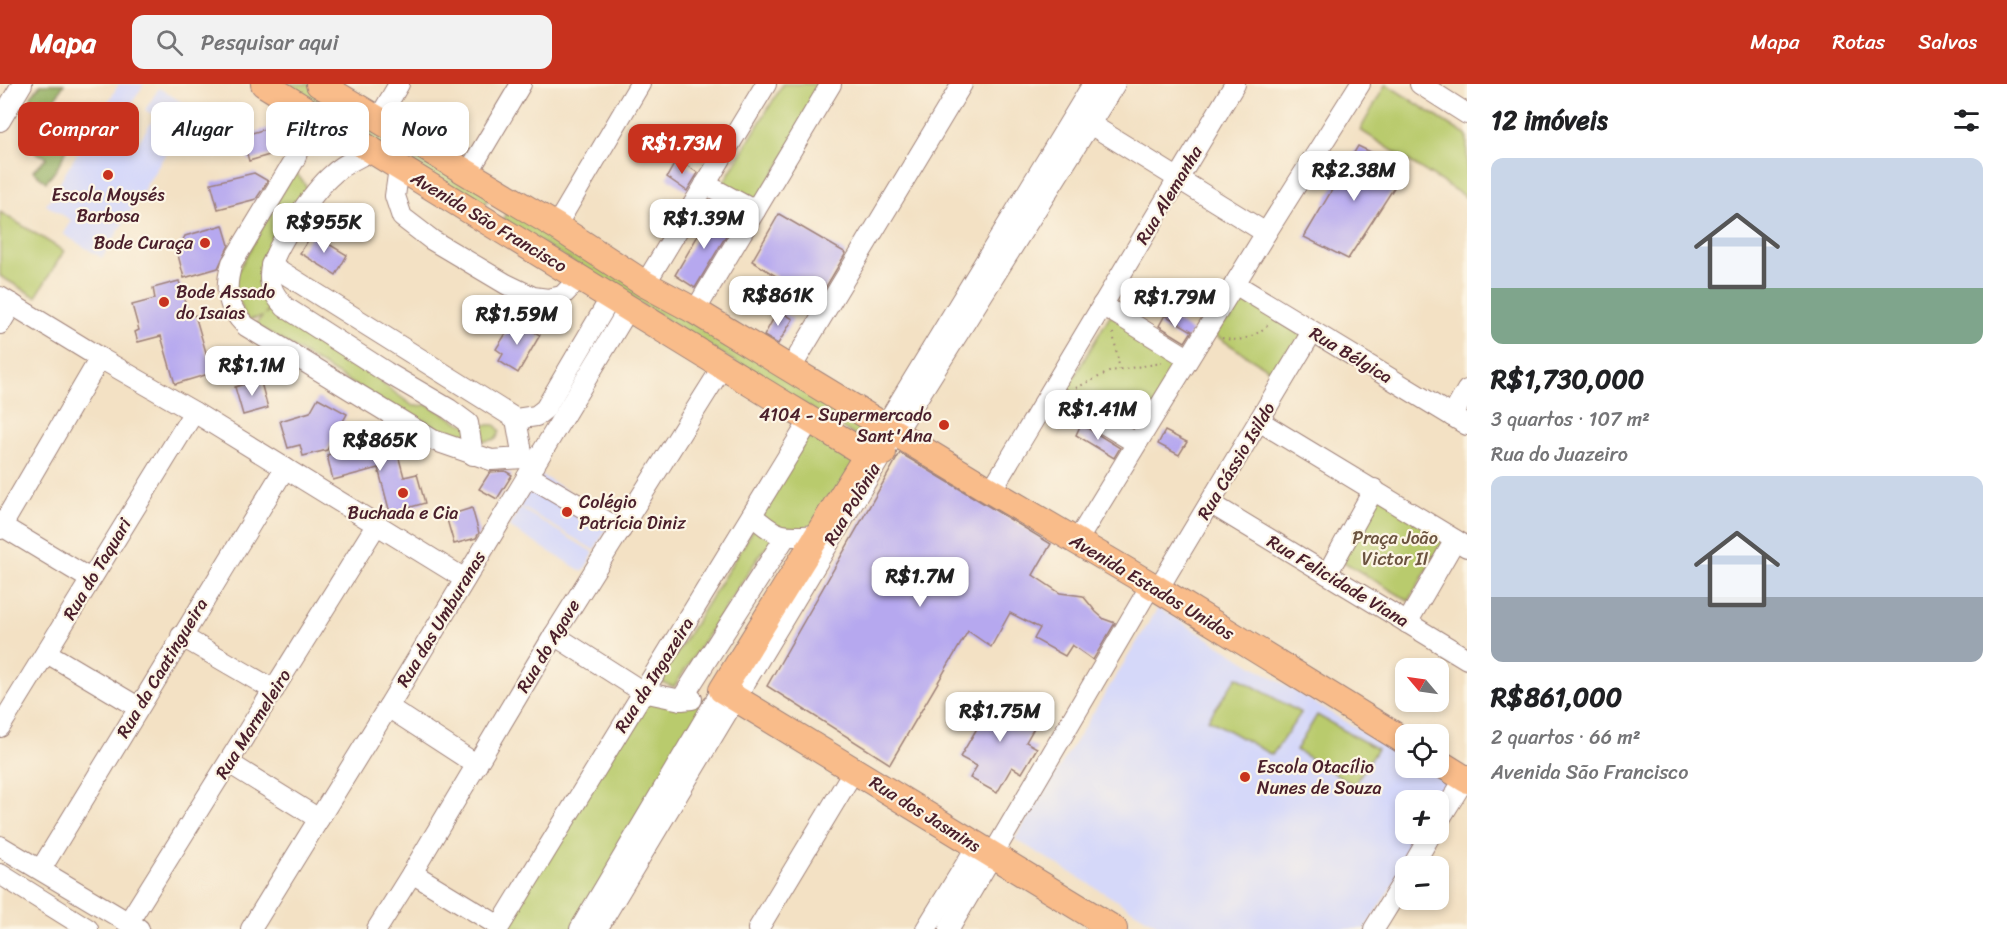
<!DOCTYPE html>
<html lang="pt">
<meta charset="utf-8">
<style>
body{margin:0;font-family:Sriracha,sans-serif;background:#f2f2f2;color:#202124;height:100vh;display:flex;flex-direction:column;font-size:22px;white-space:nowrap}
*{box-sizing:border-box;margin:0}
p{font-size:20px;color:#757577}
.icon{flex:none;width:33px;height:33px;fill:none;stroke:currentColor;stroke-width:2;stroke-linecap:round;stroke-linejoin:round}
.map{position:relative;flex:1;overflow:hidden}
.side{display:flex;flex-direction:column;background:#fff;width:540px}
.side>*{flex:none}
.hud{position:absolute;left:18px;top:18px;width:570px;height:54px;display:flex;gap:12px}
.needle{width:39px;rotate:299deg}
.tools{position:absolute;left:1395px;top:574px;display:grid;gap:12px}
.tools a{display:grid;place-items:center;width:54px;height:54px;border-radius:12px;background:#fff;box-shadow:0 3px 9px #0003;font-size:30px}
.price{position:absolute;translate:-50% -51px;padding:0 14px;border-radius:12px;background:#fff;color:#222;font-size:20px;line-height:39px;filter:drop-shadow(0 2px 3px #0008)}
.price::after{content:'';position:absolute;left:50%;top:36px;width:18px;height:14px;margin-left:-9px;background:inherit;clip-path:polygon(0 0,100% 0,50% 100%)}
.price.on{background:#c8321e;color:#fff}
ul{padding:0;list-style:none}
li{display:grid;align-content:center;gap:12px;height:318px;padding:0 24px}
li span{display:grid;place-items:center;height:186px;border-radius:12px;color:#555}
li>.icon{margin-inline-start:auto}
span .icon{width:108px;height:108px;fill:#fffc;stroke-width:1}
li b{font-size:26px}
h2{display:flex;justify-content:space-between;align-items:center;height:72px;padding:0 24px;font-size:26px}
.chip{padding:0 21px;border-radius:12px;background:#fff;box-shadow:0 3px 9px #0003;font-size:21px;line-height:54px}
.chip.on{background:#c8321e;color:#fff}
header{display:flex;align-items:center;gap:36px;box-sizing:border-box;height:84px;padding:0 30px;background:#c8321e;color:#fff}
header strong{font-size:28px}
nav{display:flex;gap:33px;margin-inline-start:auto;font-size:21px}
.search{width:420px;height:54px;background:#f2f2f2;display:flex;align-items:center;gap:15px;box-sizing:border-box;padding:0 21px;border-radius:12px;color:#757577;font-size:22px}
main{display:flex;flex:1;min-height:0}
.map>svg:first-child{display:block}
</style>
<header>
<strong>Mapa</strong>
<div class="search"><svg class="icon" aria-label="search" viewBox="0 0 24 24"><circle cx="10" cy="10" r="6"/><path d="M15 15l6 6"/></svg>Pesquisar aqui</div>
<nav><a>Mapa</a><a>Rotas</a><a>Salvos</a></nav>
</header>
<main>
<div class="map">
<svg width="1467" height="845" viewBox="0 0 1467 845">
<rect width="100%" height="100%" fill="#fcf5e5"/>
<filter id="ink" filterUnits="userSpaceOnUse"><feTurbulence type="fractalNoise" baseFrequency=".0167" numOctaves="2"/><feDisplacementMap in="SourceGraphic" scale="12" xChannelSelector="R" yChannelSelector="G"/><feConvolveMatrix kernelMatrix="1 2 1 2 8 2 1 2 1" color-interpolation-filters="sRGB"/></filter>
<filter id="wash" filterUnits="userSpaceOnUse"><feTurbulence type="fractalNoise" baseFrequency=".008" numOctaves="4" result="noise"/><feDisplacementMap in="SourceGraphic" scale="24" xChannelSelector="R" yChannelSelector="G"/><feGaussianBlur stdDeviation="1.35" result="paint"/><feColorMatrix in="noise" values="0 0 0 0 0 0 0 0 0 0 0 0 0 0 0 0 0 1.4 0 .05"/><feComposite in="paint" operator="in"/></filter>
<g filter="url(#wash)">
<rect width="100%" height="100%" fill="#f3e1c4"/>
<g fill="#d5d8f9">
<polygon points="119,0 144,0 114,48 136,62 155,32 145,26 159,4 193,25 102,174 63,150 71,136 46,121"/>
<polygon points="539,390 613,434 594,466 520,422"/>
<polygon points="520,424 594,469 583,488 509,443"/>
<polygon points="1158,524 1405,674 1406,684 1422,684 1453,703 1439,726 1438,717 1406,717 1406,750 1424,750 1365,845 1164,845 1015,755"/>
</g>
<g fill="#b9cb6d" stroke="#82754c" stroke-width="1.5">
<polygon points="278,0 309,0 491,111 482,124"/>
<polygon points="783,0 829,0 755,121 722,101"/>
<polygon points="1386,0 1467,52 1467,114 1360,46"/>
<path d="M294,86L309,106L262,174L265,206L270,223L265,230L273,224L331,261L413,322L428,321L462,340L495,341L500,347L496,355C478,360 454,354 436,351L255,240L262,233L247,236L234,204L237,189Z"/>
<polygon points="510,121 872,344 862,356 503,135"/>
<polygon points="0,128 64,167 36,213 0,192"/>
<polygon points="1238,211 1307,254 1282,294 1214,251"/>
<polygon points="1110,231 1185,275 1135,355 1063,312"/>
<polygon points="812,346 859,376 815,446 790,448 762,434 763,424"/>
<polygon points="1380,411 1448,450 1409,517 1342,477"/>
<polygon points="755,443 777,454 761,469 674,603 659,597"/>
<polygon points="1237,593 1301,629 1272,671 1208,635"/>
<polygon points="645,614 710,616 576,845 500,845"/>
<polygon points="1317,631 1377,665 1354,701 1296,666"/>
</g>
<g fill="#92af60" stroke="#6e6746" stroke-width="1.5">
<polygon points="41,0 64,0 52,20 39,26 33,22 31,12"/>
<path d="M59,27L72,42C68,64 62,81 46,98L33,87L47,73L36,69L31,64L37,52L38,35Z"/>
</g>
<g id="blocks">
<g fill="#b6a8ef">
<polygon points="269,44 276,69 249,77 242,52"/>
<polygon points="1358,62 1406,85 1348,175 1304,153"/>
<polygon points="677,75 698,89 687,107 667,93"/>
<polygon points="254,89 268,97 256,115 218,125 211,99"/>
<polygon points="711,129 733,140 695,204 675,191"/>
<polygon points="779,130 846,169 817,218 752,177"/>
<polygon points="223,141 229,161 218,184 184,194 177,167 185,152"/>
<polygon points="312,150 347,171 336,191 300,169"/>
<polygon points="179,197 189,233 195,231 212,289 175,300 161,252 138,258 135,248 139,246 132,221 155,215 153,204"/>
<polygon points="778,226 793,235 778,260 764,252"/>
<polygon points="1165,231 1192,247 1185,258 1159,242"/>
<polygon points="514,237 540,251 518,289 499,277 503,270 496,265"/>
<polygon points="260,295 268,324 243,331 235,303"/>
<polygon points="318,314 347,330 327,366 303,372 300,361 288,364 280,337 310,328"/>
<polygon points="1081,340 1120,364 1114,374 1076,351"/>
<polygon points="1165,347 1187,358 1179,371 1158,360"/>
<polygon points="393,352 404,393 417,390 425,419 390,429 378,384 333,396 327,371"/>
<polygon points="900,369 1051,460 1033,491 1060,509 1083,512 1096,528 1104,535 1115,539 1093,576 1072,561 1065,572 1034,555 1040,544 1010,529 991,563 968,547 890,680 767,602"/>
<polygon points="505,387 512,391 497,415 479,405 490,388"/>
<polygon points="472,424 479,449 476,454 454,460 446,432"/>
<polygon points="988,613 1005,623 1009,617 1039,635 1026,658 1037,664 1022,689 1012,683 997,709 970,694 977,682 960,673 982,636 977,633"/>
</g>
</g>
</g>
<g filter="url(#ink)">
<use href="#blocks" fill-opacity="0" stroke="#9e8078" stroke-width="1.5"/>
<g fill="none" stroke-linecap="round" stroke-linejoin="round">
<g stroke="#9e8078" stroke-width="22">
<g id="minor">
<polyline points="1420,0 1467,30"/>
<path d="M297,20L303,39V50L295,75L232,179C224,205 226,222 246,242L433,356L491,376L523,374L535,381"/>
<polyline points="378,36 399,0"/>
<polyline points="0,37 22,0"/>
<polyline points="1090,40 1266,149"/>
<path d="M372,66C359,74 344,79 333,90C315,105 270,168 270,190C269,204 276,213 285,223L386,288L449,325L468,339L473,371"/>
<polyline points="399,84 395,112 402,133 432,156 506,200 533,213 548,215 562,212 580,194"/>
<polyline points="468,89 521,0"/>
<polyline points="705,100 755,127"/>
<polyline points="556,142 640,0"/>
<polyline points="271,181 516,335 536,332 545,325 611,213"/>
<polyline points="645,200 766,0"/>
<polyline points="1235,200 1467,341"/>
<polyline points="0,213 100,274 194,328 465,495"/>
<polyline points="1102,221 1188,274"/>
<polyline points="695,227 831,0"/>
<polyline points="0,240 12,220"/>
<polyline points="791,284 962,0"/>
<polyline points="1051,308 1136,359"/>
<polyline points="1452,332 1467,306"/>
<polyline points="516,335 523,374"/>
<polyline points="1259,337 1467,463"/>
<polyline points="885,342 1093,0"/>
<polyline points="529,392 621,446"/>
<polyline points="991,407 1235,0"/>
<polyline points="1210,419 1467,575"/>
<path d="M752,431C778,455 783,453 817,451"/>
<polyline points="2,442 90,495"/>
<polyline points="0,445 100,274"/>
<polyline points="1077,457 1266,149 1360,0"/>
<polyline points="1327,490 1374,405"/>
<polyline points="1158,505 1312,248"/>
<polyline points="1407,539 1455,456"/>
<polyline points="554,551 643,608 681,616 692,615"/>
<polyline points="181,552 274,606"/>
<polyline points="47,569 138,623"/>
<polyline points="681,616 786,452"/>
<polyline points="388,623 477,681"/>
<polyline points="0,643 194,328"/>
<polyline points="229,679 319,735"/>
<polyline points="1438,738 1467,691"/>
<polyline points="0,762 139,845"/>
<polyline points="1412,783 1431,750"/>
<polyline points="41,785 285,384"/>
<polyline points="412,789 499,842"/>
<polyline points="0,790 88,845"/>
<polyline points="128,839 377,440"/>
<polyline points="251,845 388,623 629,224"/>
<polyline points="377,845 412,789 554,551 723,282"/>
<polyline points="498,845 810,336"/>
<polyline points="580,845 722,606"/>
<polyline points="597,845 883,369 1115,0"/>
<polyline points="758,845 854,686"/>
<polyline points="926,845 977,762"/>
<polyline points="949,845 1151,501"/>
<polyline points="1374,845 1406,793"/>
</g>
</g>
<g stroke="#9e8078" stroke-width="28">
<g id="major">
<polyline points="264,0 867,371 883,369"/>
<polyline points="319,0 556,142 645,200 695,227 991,407 1158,505 1406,658"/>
<polyline points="885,342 722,606 1114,845"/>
<polyline points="1438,678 1467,696"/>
</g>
</g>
<g stroke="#9e8078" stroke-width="2" stroke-dasharray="1.5 4.5" stroke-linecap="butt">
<polyline points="1113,249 1120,287"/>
<path d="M1222,254C1240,259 1254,253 1268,241"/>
<polyline points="1076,304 1111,287 1162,279"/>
</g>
<use href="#minor" stroke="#fff" stroke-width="20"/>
<use href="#major" stroke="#f9bc8a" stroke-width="26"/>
</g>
</g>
<g fill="#c8321e" stroke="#fcf5e5" stroke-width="2">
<circle cx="108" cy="91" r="6"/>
<circle cx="205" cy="159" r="6"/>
<circle cx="164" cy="218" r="6"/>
<circle cx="944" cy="341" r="6"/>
<circle cx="403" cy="409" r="6"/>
<circle cx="567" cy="428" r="6"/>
<circle cx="1245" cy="693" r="6"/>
</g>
<g text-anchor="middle" stroke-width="4.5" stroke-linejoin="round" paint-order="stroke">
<g font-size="18" fill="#4a1f2b" stroke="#fcf5e5" text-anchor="start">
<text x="108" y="117" text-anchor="middle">Escola Moysés<tspan x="108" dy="21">Barbosa</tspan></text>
<text x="193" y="165" text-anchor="end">Bode Curaça</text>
<text x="176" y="214">Bode Assado<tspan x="176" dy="21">do Isaías</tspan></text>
<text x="932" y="337" text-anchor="end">4104 - Supermercado<tspan x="932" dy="21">Sant'Ana</tspan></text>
<text x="579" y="424">Colégio<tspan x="579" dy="21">Patrícia Diniz</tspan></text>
<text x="403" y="435" text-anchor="middle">Buchada e Cia</text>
<text x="1257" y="689">Escola Otacílio<tspan x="1257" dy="21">Nunes de Souza</tspan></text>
</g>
<g font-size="18" fill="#4a1f2b" stroke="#fcf5e5">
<text transform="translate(1169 111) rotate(-59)" y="6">Rua Alemanha</text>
<text transform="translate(489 138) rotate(31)" y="6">Avenida São Francisco</text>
<text transform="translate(1351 271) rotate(31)" y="6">Rua Bélgica</text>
<text transform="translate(1236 377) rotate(-59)" y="6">Rua Cássio Isildo</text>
<text transform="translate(852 420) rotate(-59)" y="6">Rua Polônia</text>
<text transform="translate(97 485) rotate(-59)" y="6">Rua do Taquari</text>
<text transform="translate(1338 497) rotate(31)" y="6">Rua Felicidade Viana</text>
<text transform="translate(1152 503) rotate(31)" y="6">Avenida Estados Unidos</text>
<text transform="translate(441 535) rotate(-59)" y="6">Rua das Umburanas</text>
<text transform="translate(548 562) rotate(-59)" y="6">Rua do Agave</text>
<text transform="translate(162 584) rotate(-59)" y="6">Rua da Caatingueira</text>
<text transform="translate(654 591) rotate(-58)" y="6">Rua da Ingazeira</text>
<text transform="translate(253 640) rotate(-58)" y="6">Rua Marmeleiro</text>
<text transform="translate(925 730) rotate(32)" y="6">Rua dos Jasmins</text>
</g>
<g font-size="18" fill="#6b533f" stroke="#fcf5e5">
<text x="1395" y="460">Praça João<tspan x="1395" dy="21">Victor II</tspan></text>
</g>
</g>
</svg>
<div class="tools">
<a><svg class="needle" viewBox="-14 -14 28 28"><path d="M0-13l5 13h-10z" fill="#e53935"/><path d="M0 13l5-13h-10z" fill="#757577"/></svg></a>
<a><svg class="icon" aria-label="locate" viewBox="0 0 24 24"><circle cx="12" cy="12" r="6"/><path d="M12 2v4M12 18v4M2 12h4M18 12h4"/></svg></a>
<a>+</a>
<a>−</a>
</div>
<b class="price on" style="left:682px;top:91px">R$1.73M</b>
<b class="price" style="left:1354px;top:118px">R$2.38M</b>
<b class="price" style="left:704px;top:166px">R$1.39M</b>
<b class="price" style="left:324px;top:170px">R$955K</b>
<b class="price" style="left:778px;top:243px">R$861K</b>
<b class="price" style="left:1175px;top:245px">R$1.79M</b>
<b class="price" style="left:517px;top:262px">R$1.59M</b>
<b class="price" style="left:252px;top:313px">R$1.1M</b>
<b class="price" style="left:1098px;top:357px">R$1.41M</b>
<b class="price" style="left:380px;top:388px">R$865K</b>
<b class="price" style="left:920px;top:524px">R$1.7M</b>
<b class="price" style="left:1000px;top:659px">R$1.75M</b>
<div class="hud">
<a class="chip on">Comprar</a>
<a class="chip">Alugar</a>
<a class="chip">Filtros</a>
<a class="chip">Novo</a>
</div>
</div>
<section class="side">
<h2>12 imóveis<svg class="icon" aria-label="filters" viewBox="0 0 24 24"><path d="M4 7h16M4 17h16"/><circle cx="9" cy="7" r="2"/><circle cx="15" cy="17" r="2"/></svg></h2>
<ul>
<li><span style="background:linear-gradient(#c9d6e8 70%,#7fa58c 0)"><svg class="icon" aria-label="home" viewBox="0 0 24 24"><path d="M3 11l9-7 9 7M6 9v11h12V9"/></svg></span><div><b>R$1,730,000</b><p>3 quartos · 107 m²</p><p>Rua do Juazeiro</p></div></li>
<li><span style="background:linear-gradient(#c9d6e8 65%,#9aa5b1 0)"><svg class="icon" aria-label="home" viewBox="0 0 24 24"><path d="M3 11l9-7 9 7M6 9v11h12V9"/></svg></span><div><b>R$861,000</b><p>2 quartos · 66 m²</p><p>Avenida São Francisco</p></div></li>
</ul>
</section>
</main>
